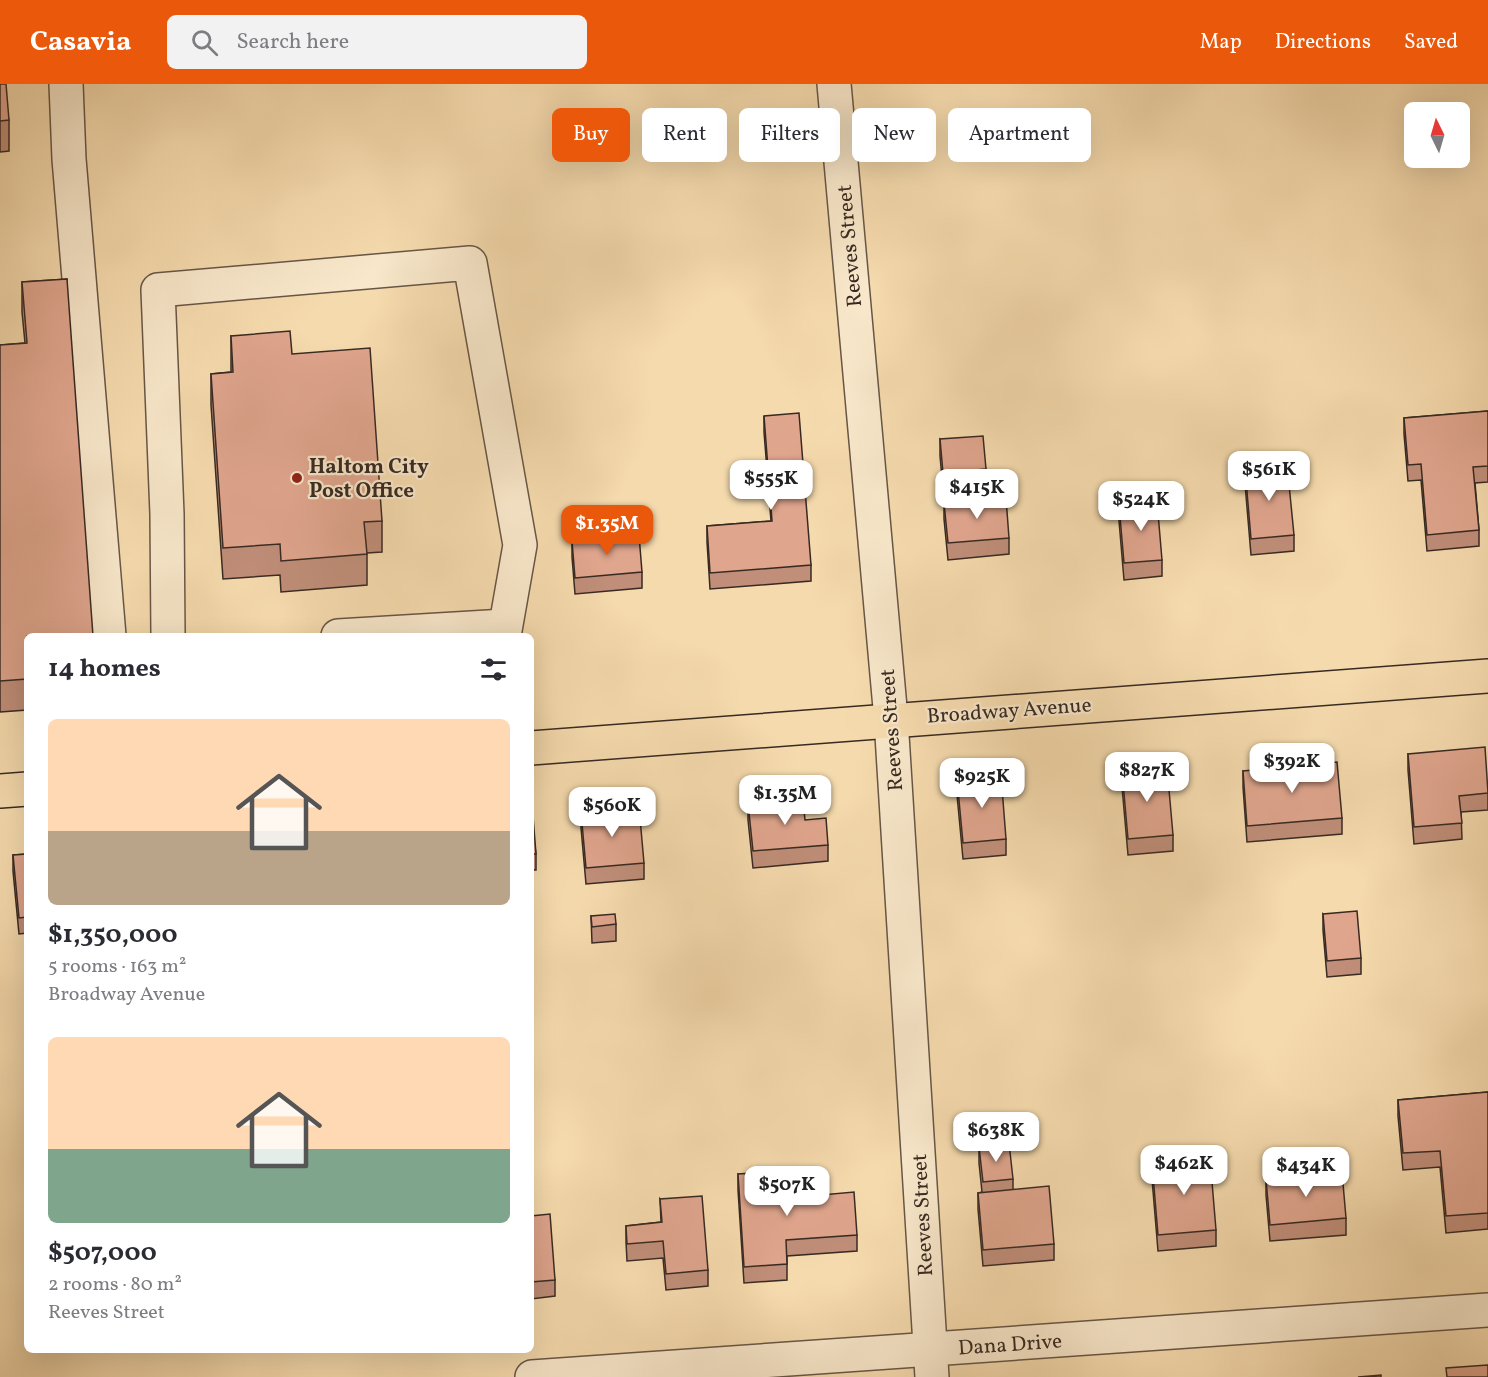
<!DOCTYPE html>
<meta charset="utf-8">
<style>
body{margin:0;font-family:Vollkorn,serif;background:#f2f2f3;color:#2b2b33;height:100vh;display:flex;flex-direction:column;font-size:22px;white-space:nowrap}
*{box-sizing:border-box;margin:0}
p{font-size:20px;color:#7c7c81}
.icon{flex:none;width:33px;height:33px;fill:none;stroke:currentColor;stroke-width:2;stroke-linecap:round;stroke-linejoin:round}
.map{position:relative;flex:1;overflow:hidden}
.panel{position:absolute;left:24px;top:549px;width:510px;height:720px;display:flex;flex-direction:column;background:#fff;border-radius:9px;box-shadow:0 6px 24px #0002}
.panel>*{flex:none}
.banner{position:absolute;left:552px;top:24px;width:570px;height:54px;display:flex;gap:12px}
.needle{width:39px;rotate:355deg}
.fabs{position:absolute;left:1404px;top:18px;display:grid;gap:12px}
.fabs a{display:grid;place-items:center;width:66px;height:66px;border-radius:9px;background:#fff;box-shadow:0 6px 24px #0002;font-size:30px}
.price{position:absolute;translate:-50% -51px;padding:0 14px;border-radius:12px;background:#fff;color:#222;font-size:20px;line-height:39px;filter:drop-shadow(0 2px 3px #0008)}
.price::after{content:'';position:absolute;left:50%;top:36px;width:18px;height:14px;margin-left:-9px;background:inherit;clip-path:polygon(0 0,100% 0,50% 100%)}
.price.selected{background:#ea580c;color:#fff}
ul{padding:0;list-style:none}
li{display:grid;align-content:center;gap:12px;height:318px;padding:0 24px}
li span{display:grid;place-items:center;height:186px;border-radius:9px;color:#555}
li>.icon{margin-inline-start:auto}
span .icon{width:108px;height:108px;fill:#fffc;stroke-width:1}
li b{font-size:26px}
h2{display:flex;justify-content:space-between;align-items:center;height:72px;padding:0 24px;font-size:26px}
.tag{padding:0 21px;border-radius:9px;background:#fff;box-shadow:0 6px 24px #0002;font-size:21px;line-height:54px}
.tag.selected{background:#ea580c;color:#fff}
header{display:flex;align-items:center;gap:36px;box-sizing:border-box;height:84px;padding:0 30px;background:#ea580c;color:#fff}
header strong{font-size:28px}
nav{display:flex;gap:33px;margin-inline-start:auto;font-size:21px}
.search{width:420px;height:54px;background:#f2f2f3;display:flex;align-items:center;gap:15px;box-sizing:border-box;padding:0 21px;border-radius:9px;color:#7c7c81;font-size:22px}
.map>svg:first-child{display:block}
</style>
<header>
<strong>Casavia</strong>
<div class="search"><svg class="icon" aria-label="search" viewBox="0 0 24 24"><circle cx="10" cy="10" r="6"/><path d="M15 15l6 6"/></svg>Search here</div>
<nav><a>Map</a><a>Directions</a><a>Saved</a></nav>
</header>
<div class="map">
<svg width="1488" height="1293" viewBox="0 0 1488 1293">
<rect width="100%" height="100%" fill="#f5daad"/>
<filter id="stains"><feTurbulence type="fractalNoise" baseFrequency=".00333" numOctaves="4"/><feColorMatrix values="0 0 0 0 .2 0 0 0 0 .09 0 0 0 0 .02 0 0 0 .5 -.17"/></filter>
<radialGradient id="worn" r=".72"><stop offset=".6" stop-color="#630" stop-opacity="0"/><stop offset="1" stop-color="#630" stop-opacity=".3"/></radialGradient>
<g fill="none" stroke-linecap="round" stroke-linejoin="round">
<g stroke="#675646" stroke-width="36">
<g id="minor">
<polyline points="66,0 69,75 109,552"/>
<polyline points="834,0 891,635 932,1293"/>
<polyline points="168,552 167,430 158,206 470,179 520,461 504,552"/>
<polyline points="338,552 505,542"/>
<polyline points="532,1293 1488,1226"/>
</g>
</g>
<g stroke="#382a23" stroke-width="36">
<g id="major">
<polyline points="531,664 1488,592"/>
<polyline points="0,707 27,705"/>
</g>
</g>
<use href="#minor" stroke="#f8e7ca" stroke-width="33"/>
<use href="#major" stroke="#f5daad" stroke-width="33"/>
</g>
<g fill="#c08e79" stroke="#382a23" stroke-width="1.5">
<polygon points="0,0 9,36 9,67 0,68"/>
<polygon points="67,195 27,552 27,626 0,628 0,261 25,259 22,228 22,198"/>
<polygon points="231,252 292,270 382,437 382,468 367,469 367,501 281,508 280,491 223,495 211,321 211,290 231,288"/>
<polygon points="1488,327 1488,398 1475,399 1479,446 1479,462 1427,467 1421,396 1408,397 1404,350 1404,334"/>
<polygon points="764,332 811,481 811,497 710,505 707,458 707,442 771,437 764,348"/>
<polygon points="940,355 986,385 986,401 943,405 940,372"/>
<polygon points="1245,384 1294,451 1294,467 1251,471 1245,400"/>
<polygon points="944,419 1009,454 1009,470 948,476 944,435"/>
<polygon points="1119,421 1162,476 1162,492 1124,496 1119,437"/>
<polygon points="572,457 642,488 642,504 575,510 572,473"/>
<polygon points="1408,670 1488,698 1488,726 1461,728 1462,755 1414,760 1408,686"/>
<polygon points="1122,687 1173,751 1173,767 1128,771 1122,703"/>
<polygon points="1243,687 1342,734 1342,750 1247,758 1243,703"/>
<polygon points="957,695 1006,755 1006,771 963,775 957,711"/>
<polygon points="748,719 805,736 828,761 828,777 753,784 748,736"/>
<polygon points="581,728 644,779 644,795 586,800 581,744"/>
<polygon points="531,732 536,770 536,786 531,786"/>
<polygon points="27,770 27,849 19,850 13,787 13,771"/>
<polygon points="1323,830 1361,874 1361,890 1327,893 1323,846"/>
<polygon points="591,832 616,840 616,857 592,859"/>
<polygon points="1488,1008 1488,1145 1446,1149 1440,1083 1403,1086 1398,1032 1398,1016"/>
<polygon points="979,1063 1013,1095 1013,1106 1054,1160 1054,1176 983,1182 978,1125 978,1109 982,1108 979,1079"/>
<polygon points="1152,1079 1216,1146 1216,1162 1158,1167 1152,1095"/>
<polygon points="738,1090 788,1114 857,1151 857,1167 787,1172 787,1196 744,1199 738,1106"/>
<polygon points="1266,1095 1346,1134 1346,1151 1270,1157 1266,1111"/>
<polygon points="660,1115 708,1186 708,1202 666,1206 663,1174 627,1177 626,1158 626,1142 661,1138"/>
<polygon points="531,1132 555,1196 555,1212 531,1215"/>
</g>
<g fill="#dfa58d" stroke="#382a23" stroke-width="1.5">
<polygon points="0,0 6,0 9,36 0,37"/>
<polygon points="67,195 93,552 27,552 27,595 0,597 0,261 27,259 22,198"/>
<polygon points="290,247 292,270 370,264 382,437 364,438 367,470 281,477 280,460 223,464 211,290 233,288 231,252"/>
<polygon points="1488,327 1488,382 1473,383 1479,446 1427,451 1421,380 1408,381 1404,334"/>
<polygon points="799,329 811,481 710,489 707,442 772,437 764,332"/>
<polygon points="983,352 986,385 943,389 940,355"/>
<polygon points="1287,380 1294,451 1251,455 1245,384"/>
<polygon points="1006,414 1009,454 948,459 944,419"/>
<polygon points="1157,417 1162,476 1124,479 1119,421"/>
<polygon points="639,451 642,488 575,494 572,457"/>
<polygon points="1485,663 1488,709 1459,712 1462,739 1414,743 1408,670"/>
<polygon points="1337,678 1342,734 1247,742 1243,687"/>
<polygon points="1167,683 1173,751 1128,755 1122,687"/>
<polygon points="1001,691 1006,755 963,759 957,695"/>
<polygon points="803,715 805,736 826,734 828,761 753,767 748,719"/>
<polygon points="639,723 644,779 586,784 581,728"/>
<polygon points="531,732 533,732 536,770 531,770"/>
<polygon points="27,770 27,833 19,834 13,771"/>
<polygon points="1357,827 1361,874 1327,877 1323,830"/>
<polygon points="615,830 616,840 592,843 591,832"/>
<polygon points="1488,1008 1488,1129 1446,1132 1440,1067 1403,1069 1398,1016"/>
<polygon points="1009,1059 1013,1095 983,1098 979,1063"/>
<polygon points="1210,1074 1216,1146 1158,1151 1152,1079"/>
<polygon points="786,1087 788,1114 854,1108 857,1151 786,1156 787,1180 744,1183 738,1090"/>
<polygon points="1342,1088 1346,1134 1270,1141 1266,1095"/>
<polygon points="1049,1102 1054,1160 983,1166 978,1109"/>
<polygon points="702,1112 708,1186 666,1190 663,1157 627,1160 626,1142 662,1138 660,1115"/>
<polygon points="550,1130 555,1196 531,1198 531,1132"/>
<polygon points="1488,1281 1488,1293 1447,1293 1446,1284"/>
<polygon points="1381,1291 1381,1293 1358,1293"/>
</g>
<circle fill="#8f2418" stroke="#f8e7ca" stroke-width="2" cx="297" cy="394" r="6"/>
<g text-anchor="middle" stroke-width="4.5" stroke-linejoin="round" paint-order="stroke">
<g font-size="21" fill="#382a23" stroke="#f8e7ca">
<text transform="translate(849 162) rotate(-95)" y="7">Reeves Street</text>
<text transform="translate(1009 626) rotate(-4)" y="7">Broadway Avenue</text>
<text transform="translate(891 646) rotate(-94)" y="7">Reeves Street</text>
<text transform="translate(922 1131) rotate(-93)" y="7">Reeves Street</text>
<text transform="translate(1010 1260) rotate(-4)" y="7">Dana Drive</text>
</g>
<g font-size="21" font-weight="bold" fill="#382a23" stroke="#f8e7ca" text-anchor="start">
<text x="309" y="389">Haltom City<tspan x="309" dy="24">Post Office</tspan></text>
</g>
</g>
<rect width="100%" height="100%" filter="url(#stains)"/>
<rect width="100%" height="100%" fill="url(#worn)"/>
</svg>
<div class="fabs">
<a><svg class="needle" viewBox="-14 -14 28 28"><path d="M0-13l5 13h-10z" fill="#e53935"/><path d="M0 13l5-13h-10z" fill="#7c7c81"/></svg></a>
</div>
<b class="price" style="left:1269px;top:418px">$561K</b>
<b class="price" style="left:771px;top:427px">$555K</b>
<b class="price" style="left:977px;top:436px">$415K</b>
<b class="price" style="left:1141px;top:448px">$524K</b>
<b class="price selected" style="left:607px;top:472px">$1.35M</b>
<b class="price" style="left:1292px;top:710px">$392K</b>
<b class="price" style="left:1147px;top:719px">$827K</b>
<b class="price" style="left:982px;top:725px">$925K</b>
<b class="price" style="left:785px;top:742px">$1.35M</b>
<b class="price" style="left:612px;top:754px">$560K</b>
<b class="price" style="left:996px;top:1079px">$638K</b>
<b class="price" style="left:1184px;top:1112px">$462K</b>
<b class="price" style="left:1306px;top:1114px">$434K</b>
<b class="price" style="left:787px;top:1133px">$507K</b>
<div class="banner">
<a class="tag selected">Buy</a>
<a class="tag">Rent</a>
<a class="tag">Filters</a>
<a class="tag">New</a>
<a class="tag">Apartment</a>
</div>
<section class="panel">
<h2>14 homes<svg class="icon" aria-label="filters" viewBox="0 0 24 24"><path d="M4 7h16M4 17h16"/><circle cx="9" cy="7" r="2"/><circle cx="15" cy="17" r="2"/></svg></h2>
<ul>
<li><span style="background:linear-gradient(#ffd9b3 60%,#b9a48a 0)"><svg class="icon" aria-label="home" viewBox="0 0 24 24"><path d="M3 11l9-7 9 7M6 9v11h12V9"/></svg></span><div><b>$1,350,000</b><p>5 rooms · 163 m²</p><p>Broadway Avenue</p></div></li>
<li><span style="background:linear-gradient(#ffd9b3 60%,#7fa58c 0)"><svg class="icon" aria-label="home" viewBox="0 0 24 24"><path d="M3 11l9-7 9 7M6 9v11h12V9"/></svg></span><div><b>$507,000</b><p>2 rooms · 80 m²</p><p>Reeves Street</p></div></li>
</ul>
</section>
</div>
